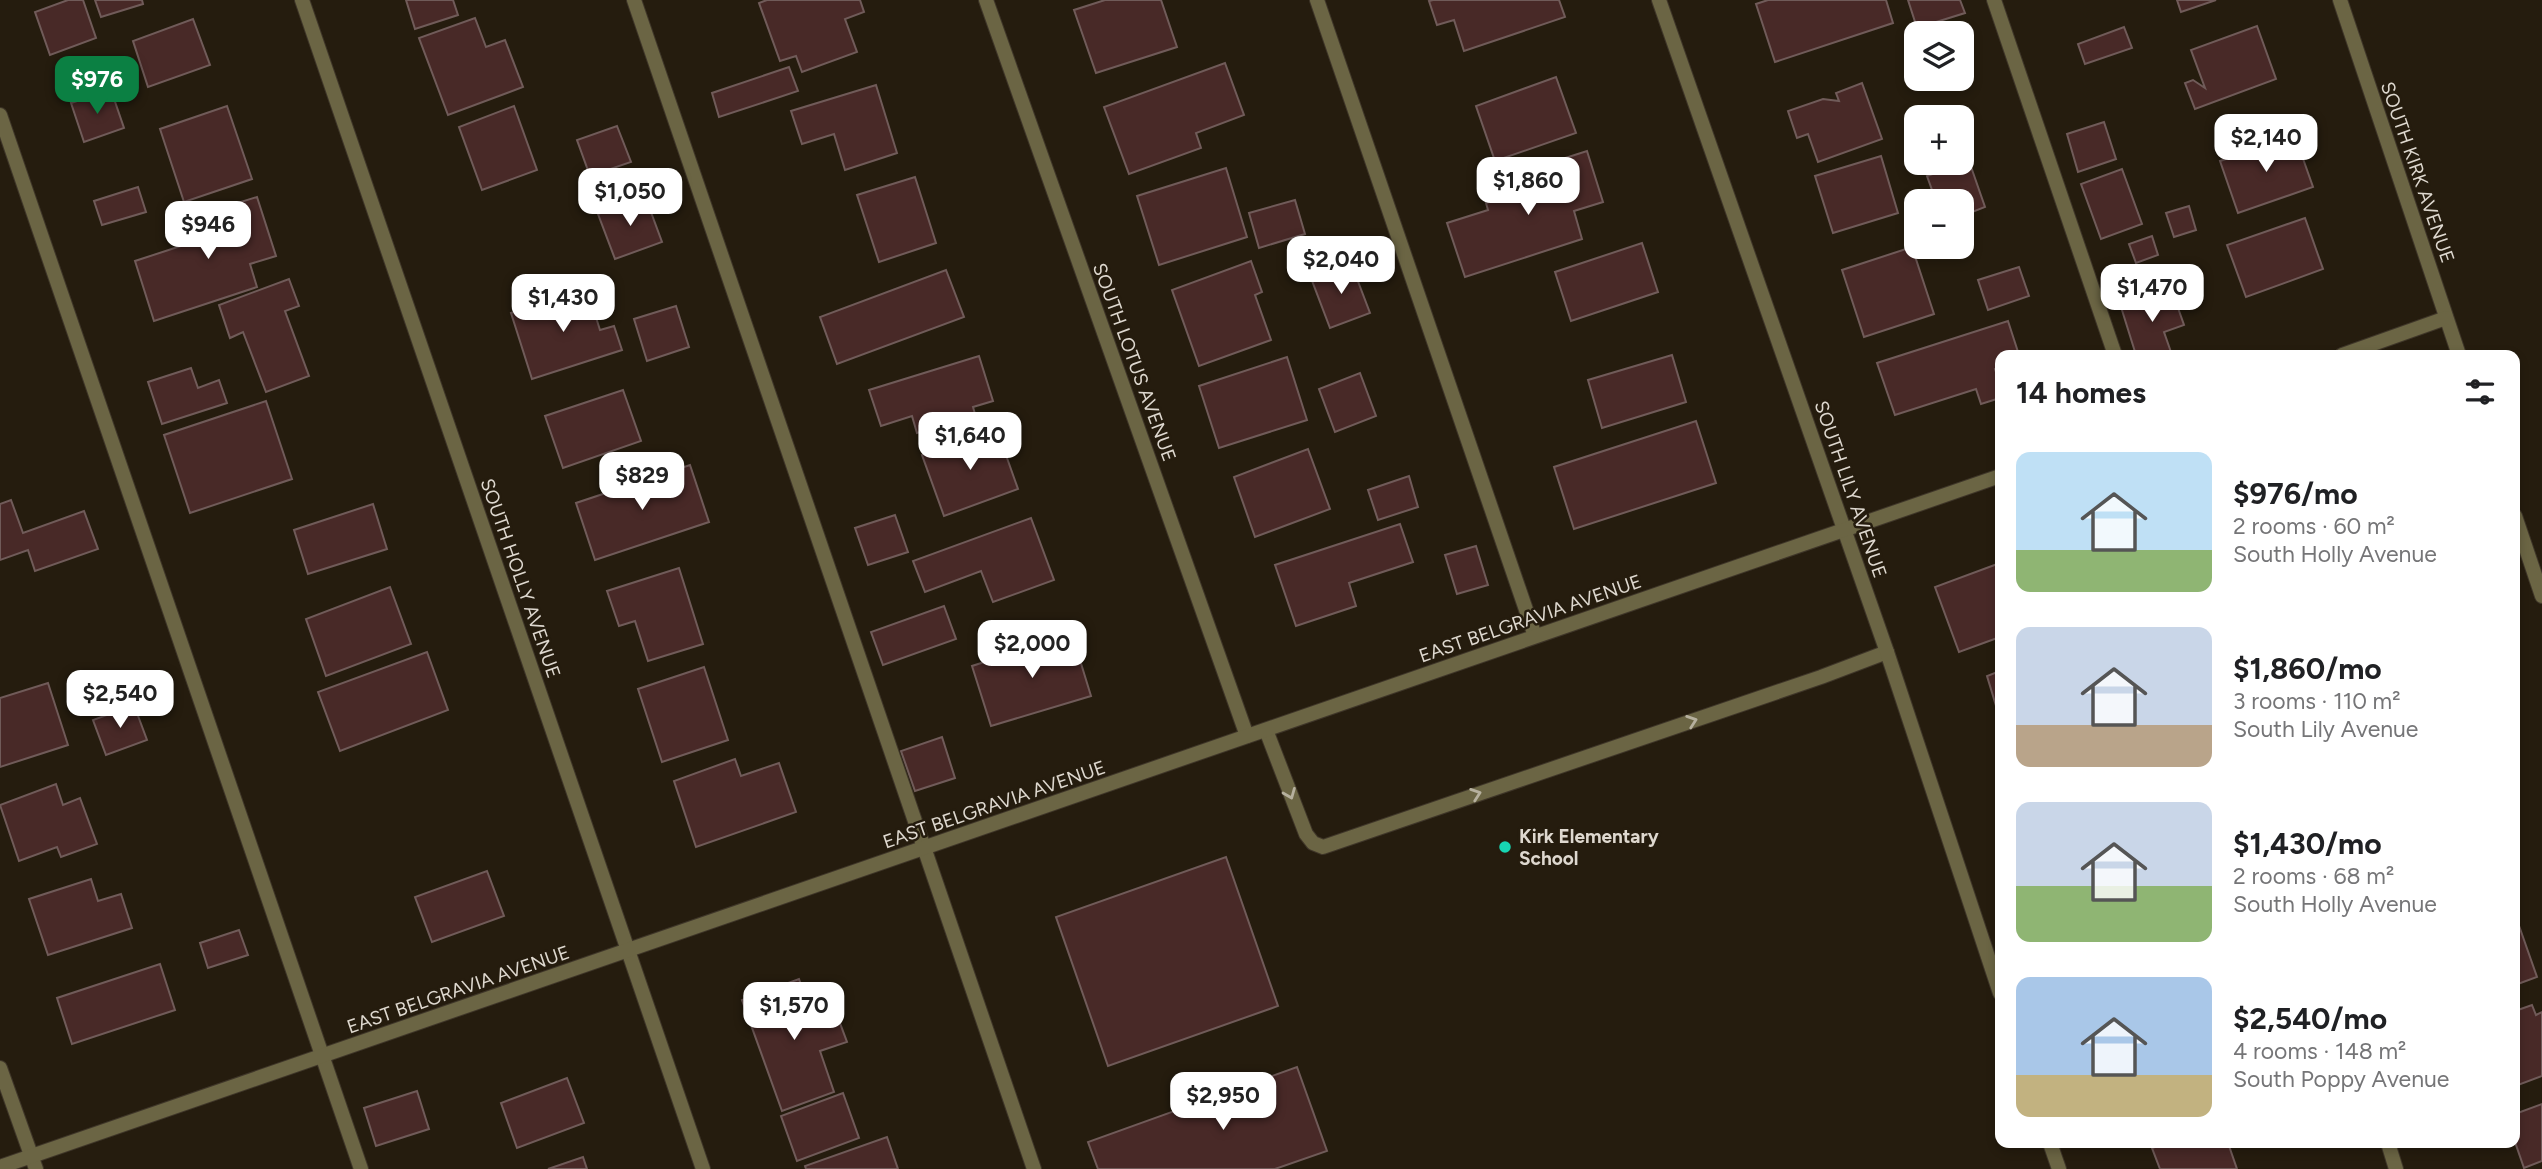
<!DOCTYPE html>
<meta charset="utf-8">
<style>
body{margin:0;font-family:Figtree,sans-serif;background:#f2f2f2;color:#202124;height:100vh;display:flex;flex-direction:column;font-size:26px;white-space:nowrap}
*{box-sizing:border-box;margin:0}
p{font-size:23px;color:#757577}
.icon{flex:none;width:38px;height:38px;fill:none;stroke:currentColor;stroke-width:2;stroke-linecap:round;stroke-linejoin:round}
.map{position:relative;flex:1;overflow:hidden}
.details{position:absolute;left:1995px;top:350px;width:525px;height:798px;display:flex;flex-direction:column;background:#fff;border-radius:14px;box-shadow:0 4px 10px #0003}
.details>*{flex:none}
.tools{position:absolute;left:1904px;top:21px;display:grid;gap:14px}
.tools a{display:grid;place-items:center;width:70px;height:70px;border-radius:14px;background:#fff;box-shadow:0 4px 10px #0003;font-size:35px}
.price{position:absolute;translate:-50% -60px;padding:0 16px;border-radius:14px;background:#fff;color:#222;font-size:23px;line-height:46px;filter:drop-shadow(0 2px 4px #0008)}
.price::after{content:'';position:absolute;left:50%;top:42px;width:21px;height:16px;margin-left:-10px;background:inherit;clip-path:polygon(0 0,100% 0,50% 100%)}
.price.on{background:#0b8043;color:#fff}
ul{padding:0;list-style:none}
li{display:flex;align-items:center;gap:21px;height:175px;padding:0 21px}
li span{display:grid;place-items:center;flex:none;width:196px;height:140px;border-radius:14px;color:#555}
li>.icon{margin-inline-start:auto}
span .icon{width:84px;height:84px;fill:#fffc;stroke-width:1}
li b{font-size:30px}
h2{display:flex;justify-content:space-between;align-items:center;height:84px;padding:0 21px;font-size:30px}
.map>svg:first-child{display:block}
</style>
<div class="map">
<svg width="2542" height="1169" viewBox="0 0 2542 1169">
<rect width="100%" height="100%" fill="#251c0e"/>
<g fill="#482927" stroke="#705b59" stroke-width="2">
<polygon points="68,0 83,0 96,38 50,55 35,12"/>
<polygon points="95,0 142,0 143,4 101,17"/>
<polygon points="406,0 453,0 458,15 415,29"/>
<polygon points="767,0 860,0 864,12 845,19 857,52 802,72 796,56 780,61 759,3"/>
<polygon points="1105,0 1161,0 1177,47 1096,73 1074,10"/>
<polygon points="1433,0 1559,0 1565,17 1464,51 1454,20 1437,25 1429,1"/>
<polygon points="1768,0 1886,0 1893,23 1775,62 1756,4"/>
<polygon points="1908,0 1960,0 1965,13 1917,28"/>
<polygon points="2177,0 2216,0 2181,12"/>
<polygon points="475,18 486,47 505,40 523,87 448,115 419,38"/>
<polygon points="193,19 210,65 148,87 133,41"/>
<polygon points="2257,26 2276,79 2195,109 2185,83 2193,80 2205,88 2191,50"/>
<polygon points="2124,27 2132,48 2085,64 2078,44"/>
<polygon points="1225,63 1244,115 1196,133 1201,148 1129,174 1104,107"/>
<polygon points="789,67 798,91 719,117 712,93"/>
<polygon points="1556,77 1576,133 1495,161 1476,106"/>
<polygon points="1862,83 1882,139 1818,162 1808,134 1797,138 1788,111 1823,99 1839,101 1836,93"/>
<polygon points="876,85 897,153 845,170 834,134 802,144 791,111"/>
<polygon points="111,90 124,128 84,142 71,103"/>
<polygon points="227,106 252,179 184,202 160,129"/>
<polygon points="514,106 537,170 482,190 459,127"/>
<polygon points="2104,122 2116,159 2078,172 2067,134"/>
<polygon points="617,126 631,162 590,176 577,140"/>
<polygon points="2295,136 2313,187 2238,213 2220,161"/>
<polygon points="1587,151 1603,202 1574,211 1582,239 1465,277 1447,223 1488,210 1486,203 1536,187 1531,169"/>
<polygon points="1881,156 1898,213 1833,233 1815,176"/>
<polygon points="1969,161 1985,207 1962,216 1962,201 1936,201 1927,176"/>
<polygon points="1226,168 1247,237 1159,265 1137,196"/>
<polygon points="2122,169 2142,224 2101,239 2081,184"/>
<polygon points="915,177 936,243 879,262 857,195"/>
<polygon points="138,187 146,212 102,225 94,201"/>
<polygon points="645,196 662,242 615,259 598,214"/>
<polygon points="257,197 276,256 250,264 257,287 154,321 135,261 193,242 186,219"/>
<polygon points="1295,200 1305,234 1259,248 1249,213"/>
<polygon points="2189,206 2196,230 2174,237 2166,213"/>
<polygon points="2305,218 2323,269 2246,297 2227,245"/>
<polygon points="2152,236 2158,255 2136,263 2129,244"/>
<polygon points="1642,243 1658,292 1571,321 1555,272"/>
<polygon points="1912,247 1934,314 1864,337 1842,270"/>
<polygon points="1251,261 1262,292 1255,295 1271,340 1199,366 1172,290"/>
<polygon points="1351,263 1370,313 1330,328 1311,278"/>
<polygon points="2019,267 2029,296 1988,310 1978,280"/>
<polygon points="946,270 964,317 837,364 820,317"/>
<polygon points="289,279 299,306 285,311 309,376 266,392 243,332 230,338 219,305"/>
<polygon points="587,289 600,330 614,326 622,350 532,379 511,313"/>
<polygon points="2172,291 2184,325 2164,332 2172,355 2136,355 2121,307"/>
<polygon points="676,306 689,347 647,361 634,319"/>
<polygon points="2008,321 2019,355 2000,355 2000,367 1995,369 2000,384 2000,398 1981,404 1976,389 1895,415 1877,363"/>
<polygon points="1672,355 1686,402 1602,428 1588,380"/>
<polygon points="979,356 993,401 973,407 975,414 917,433 912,416 881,426 869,390"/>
<polygon points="1287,357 1307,420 1219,448 1199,386"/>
<polygon points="191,368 198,388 219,380 227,403 162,424 148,382"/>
<polygon points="1360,373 1376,416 1335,432 1319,389"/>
<polygon points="623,390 641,441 563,468 545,416"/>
<polygon points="266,401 292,479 190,513 164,435"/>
<polygon points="1696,421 1716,483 1574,529 1554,467"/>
<polygon points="996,427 1018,489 944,516 922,455"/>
<polygon points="1308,449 1330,509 1255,537 1234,477"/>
<polygon points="690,465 709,522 595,560 576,503"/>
<polygon points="1409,476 1418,507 1378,520 1368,490"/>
<polygon points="11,500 23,533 84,511 98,549 35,571 28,550 0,560 0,504"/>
<polygon points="373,504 387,549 308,574 294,530"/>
<polygon points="895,515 908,552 868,565 855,528"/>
<polygon points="1031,518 1054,580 993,602 981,571 925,592 913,561"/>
<polygon points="1400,524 1413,562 1349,583 1356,606 1296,626 1275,565"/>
<polygon points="1476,546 1488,585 1457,594 1445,555"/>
<polygon points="2000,563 2000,637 1959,652 1935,587"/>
<polygon points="679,568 703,644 648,661 635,621 619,626 607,591"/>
<polygon points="390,587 411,644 326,676 306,619"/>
<polygon points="944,606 956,639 883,665 871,632"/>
<polygon points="1072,634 1091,696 991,726 972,666"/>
<polygon points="427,652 448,710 340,751 318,692"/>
<polygon points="704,667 728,740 662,762 638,689"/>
<polygon points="2000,671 2000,719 1987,676"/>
<polygon points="48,683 68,745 0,767 0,698"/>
<polygon points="134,705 147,740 106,755 93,720"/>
<polygon points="942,737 955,778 915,791 901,751"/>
<polygon points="735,759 741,776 779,763 796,812 696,847 674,781"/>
<polygon points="56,784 63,805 80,798 97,844 61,857 57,847 19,861 0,805"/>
<polygon points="1226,857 1278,1006 1108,1066 1056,917"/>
<polygon points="487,871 504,916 432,942 415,897"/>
<polygon points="91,879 98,901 121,894 132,928 48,955 29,899"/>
<polygon points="2517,920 2537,977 2515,985 2515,921"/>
<polygon points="239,930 248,955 208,968 200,943"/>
<polygon points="160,964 175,1010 72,1044 57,998"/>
<polygon points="799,979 809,1007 831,999 847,1042 820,1051 834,1092 782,1111 742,1000"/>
<polygon points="2532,1005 2536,1015 2542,1012 2542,1076 2518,1085 2515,1077 2515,1011"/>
<polygon points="1297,1067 1327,1151 1275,1169 1098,1169 1088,1142"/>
<polygon points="567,1078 584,1123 517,1148 501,1103"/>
<polygon points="417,1091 429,1129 376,1146 364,1108"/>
<polygon points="843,1093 859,1138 797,1161 781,1116"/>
<polygon points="2542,1104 2542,1161 2524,1168 2515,1142 2515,1114"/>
<polygon points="887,1137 898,1169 806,1169 805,1166"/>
<polygon points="2167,1143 2228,1143 2237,1169 2160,1169 2152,1148"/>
<polygon points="583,1157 587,1169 548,1169"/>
</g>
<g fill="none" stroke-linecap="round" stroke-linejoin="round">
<g stroke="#3f3629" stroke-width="16">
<g id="service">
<polyline points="634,0 1034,1169"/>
<polyline points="1317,0 1535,636"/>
<polyline points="1994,0 2115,355"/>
<polyline points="0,115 361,1169"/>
<polyline points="1266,730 1306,834 1313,843 1323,847 1821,677 1887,652"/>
<polyline points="2388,1143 2396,1169"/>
</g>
</g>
<g stroke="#3f3629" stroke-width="16">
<g id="minor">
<polyline points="302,0 703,1169"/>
<polyline points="986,0 1247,736"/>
<polyline points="1659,0 1887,652 2000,993"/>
<polyline points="2340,0 2459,355"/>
<polyline points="2342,355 2446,318"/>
<polyline points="2515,516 2542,596"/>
<polyline points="0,1068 36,1169"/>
<polyline points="2050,1143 2059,1169"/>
<polyline points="0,1167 2000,476"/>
</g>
</g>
<use href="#service" stroke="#6b6544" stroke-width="14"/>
<use href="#minor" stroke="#6b6544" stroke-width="14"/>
</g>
<defs><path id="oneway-chevron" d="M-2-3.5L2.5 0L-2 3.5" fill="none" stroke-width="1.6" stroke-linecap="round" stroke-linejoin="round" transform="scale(1.75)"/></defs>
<g stroke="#b6b09e">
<use href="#oneway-chevron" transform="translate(1692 721) rotate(-19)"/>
<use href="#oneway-chevron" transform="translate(1290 794) rotate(68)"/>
<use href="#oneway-chevron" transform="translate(1476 794) rotate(-19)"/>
</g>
<circle fill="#17d5b2" stroke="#251c0e" stroke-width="2.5" cx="1505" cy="847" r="7"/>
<g text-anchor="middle" stroke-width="5" stroke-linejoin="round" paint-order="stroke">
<g font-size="19" fill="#ded8cf" stroke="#251c0e">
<text transform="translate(2418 172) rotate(71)" y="7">SOUTH KIRK AVENUE</text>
<text transform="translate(1135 362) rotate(70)" y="7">SOUTH LOTUS AVENUE</text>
<text transform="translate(1851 489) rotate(71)" y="7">SOUTH LILY AVENUE</text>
<text transform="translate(521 578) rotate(71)" y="7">SOUTH HOLLY AVENUE</text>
<text transform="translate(1530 618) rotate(-19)" y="7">EAST BELGRAVIA AVENUE</text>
<text transform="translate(994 804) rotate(-19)" y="7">EAST BELGRAVIA AVENUE</text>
<text transform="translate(458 989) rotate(-19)" y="7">EAST BELGRAVIA AVENUE</text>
</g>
<g font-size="19" font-weight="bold" fill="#ded8cf" stroke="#251c0e" text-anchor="start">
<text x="1519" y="843">Kirk Elementary<tspan x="1519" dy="22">School</tspan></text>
</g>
</g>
</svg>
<div class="tools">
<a><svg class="icon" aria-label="layers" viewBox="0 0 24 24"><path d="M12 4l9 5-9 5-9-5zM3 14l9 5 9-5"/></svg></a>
<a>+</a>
<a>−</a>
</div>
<b class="price on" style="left:97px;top:116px">$976</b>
<b class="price" style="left:2266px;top:174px">$2,140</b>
<b class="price" style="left:1528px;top:217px">$1,860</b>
<b class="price" style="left:630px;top:228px">$1,050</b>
<b class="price" style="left:208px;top:261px">$946</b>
<b class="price" style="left:1341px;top:296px">$2,040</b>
<b class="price" style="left:2152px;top:324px">$1,470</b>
<b class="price" style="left:563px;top:334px">$1,430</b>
<b class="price" style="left:970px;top:472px">$1,640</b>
<b class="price" style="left:642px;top:512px">$829</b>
<b class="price" style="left:1032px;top:680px">$2,000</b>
<b class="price" style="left:120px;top:730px">$2,540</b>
<b class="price" style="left:794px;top:1042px">$1,570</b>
<b class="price" style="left:1223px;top:1132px">$2,950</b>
<section class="details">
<h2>14 homes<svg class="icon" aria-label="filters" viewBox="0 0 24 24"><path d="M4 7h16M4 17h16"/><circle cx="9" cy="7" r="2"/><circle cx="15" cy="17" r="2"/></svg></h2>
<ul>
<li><span style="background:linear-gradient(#bfe0f5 70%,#8fb573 0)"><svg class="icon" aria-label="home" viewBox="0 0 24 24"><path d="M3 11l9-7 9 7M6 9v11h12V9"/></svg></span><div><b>$976/mo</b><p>2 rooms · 60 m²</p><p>South Holly Avenue</p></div></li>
<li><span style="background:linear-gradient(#c9d6e8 70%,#b9a48a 0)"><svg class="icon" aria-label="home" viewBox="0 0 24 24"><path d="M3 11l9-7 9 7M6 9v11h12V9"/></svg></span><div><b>$1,860/mo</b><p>3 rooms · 110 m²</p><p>South Lily Avenue</p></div></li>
<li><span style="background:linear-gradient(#c9d6e8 60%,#8fb573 0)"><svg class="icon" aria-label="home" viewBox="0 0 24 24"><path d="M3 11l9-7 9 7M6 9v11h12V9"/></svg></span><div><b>$1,430/mo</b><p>2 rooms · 68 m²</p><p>South Holly Avenue</p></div></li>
<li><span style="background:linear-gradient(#a9c7e8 70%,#c2b280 0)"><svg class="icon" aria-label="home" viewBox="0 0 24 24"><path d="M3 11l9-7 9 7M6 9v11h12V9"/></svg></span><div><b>$2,540/mo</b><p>4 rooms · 148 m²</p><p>South Poppy Avenue</p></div></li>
</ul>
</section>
</div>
